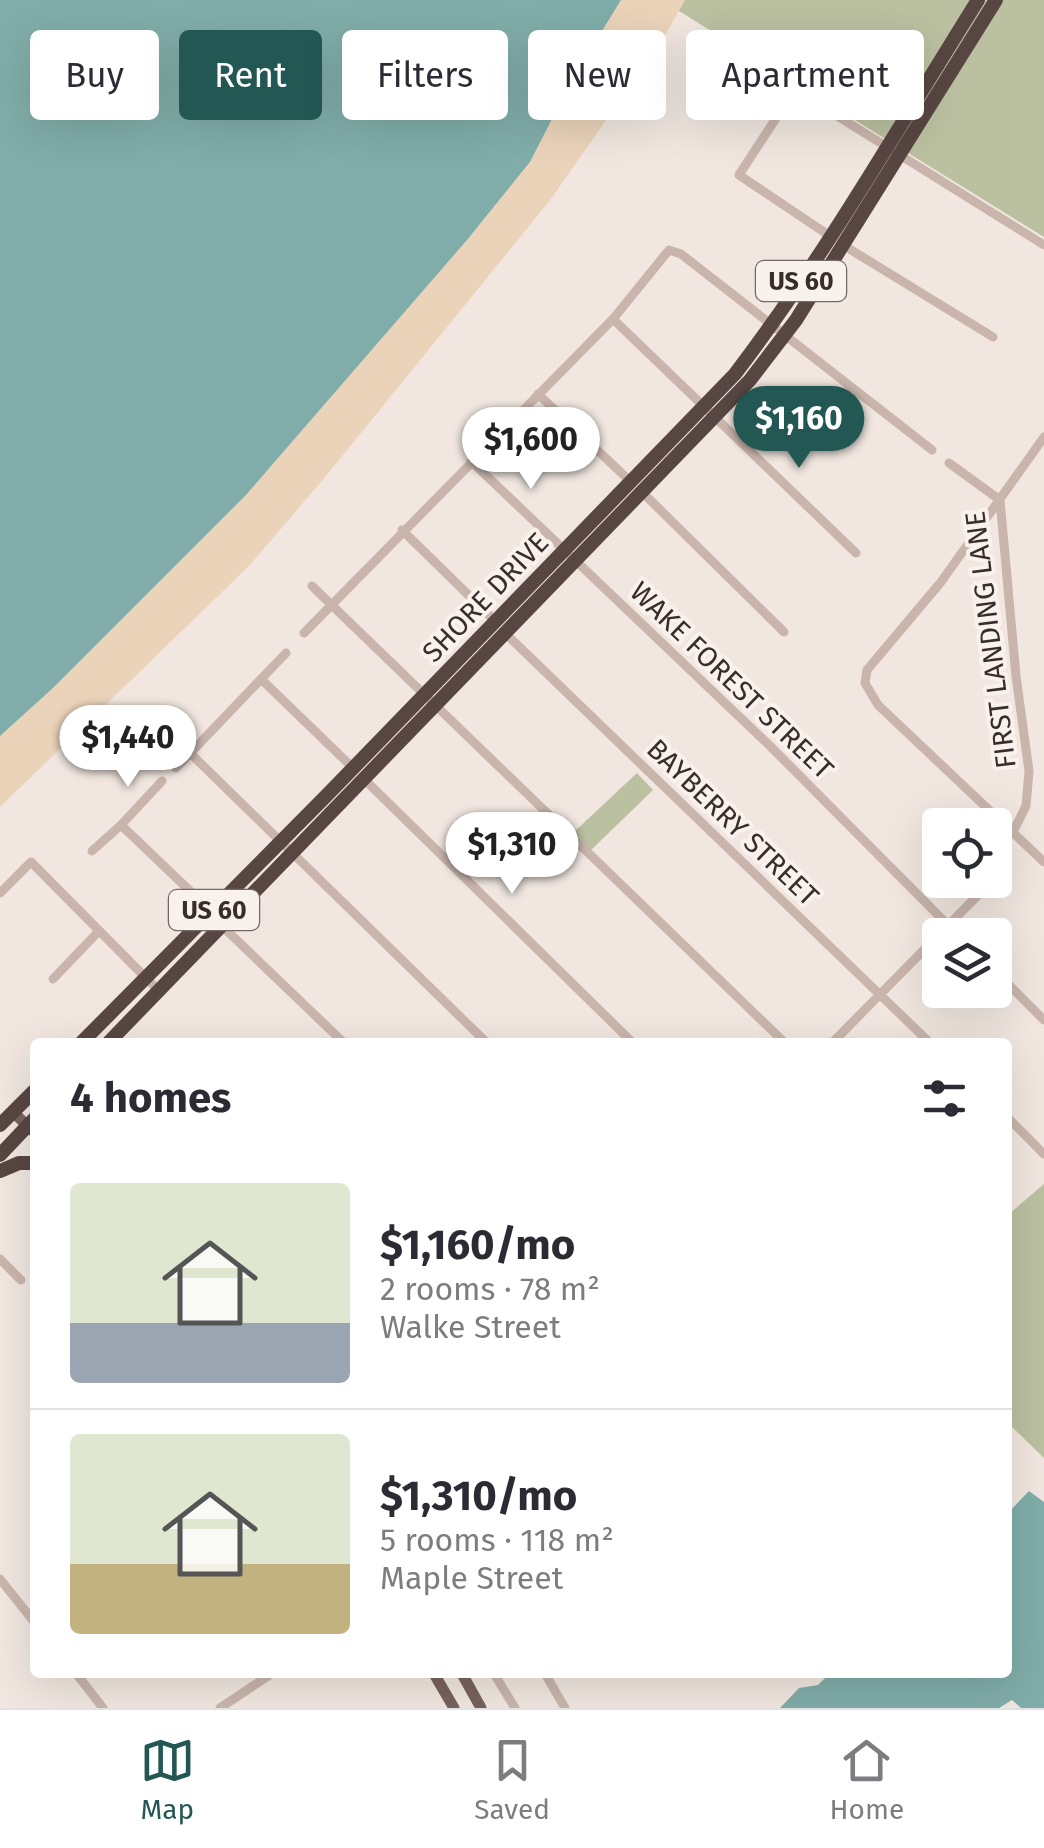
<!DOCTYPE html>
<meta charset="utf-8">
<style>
body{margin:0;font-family:"Fira Sans",sans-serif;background:#f7f7f7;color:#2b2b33;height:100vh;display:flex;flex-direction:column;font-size:38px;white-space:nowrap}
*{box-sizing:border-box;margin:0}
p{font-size:32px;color:#7c7c81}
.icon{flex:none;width:55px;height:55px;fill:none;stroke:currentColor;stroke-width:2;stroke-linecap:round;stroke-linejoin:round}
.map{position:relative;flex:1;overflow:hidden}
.sheet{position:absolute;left:30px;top:1038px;width:982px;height:640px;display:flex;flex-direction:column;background:#fff;border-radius:10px;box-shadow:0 10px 40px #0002}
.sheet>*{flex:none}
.hud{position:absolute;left:30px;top:30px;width:985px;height:90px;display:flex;gap:20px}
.tools{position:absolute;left:922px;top:808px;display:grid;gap:20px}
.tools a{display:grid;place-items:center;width:90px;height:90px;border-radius:10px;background:#fff;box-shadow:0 10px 40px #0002;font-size:50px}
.price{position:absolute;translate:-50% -85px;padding:0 22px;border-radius:35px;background:#fff;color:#222;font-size:32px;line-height:65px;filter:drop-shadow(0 2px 5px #0008)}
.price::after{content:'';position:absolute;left:50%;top:60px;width:30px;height:22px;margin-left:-15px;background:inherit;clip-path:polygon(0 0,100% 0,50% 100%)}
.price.selected{background:#235753;color:#fff}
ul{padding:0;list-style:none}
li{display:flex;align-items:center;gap:30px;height:250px;padding:0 40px}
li+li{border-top:2px solid #e1e1e2}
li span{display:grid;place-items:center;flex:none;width:280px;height:200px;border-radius:10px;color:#555}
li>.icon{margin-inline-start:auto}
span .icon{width:120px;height:120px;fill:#fffc;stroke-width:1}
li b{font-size:42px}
h2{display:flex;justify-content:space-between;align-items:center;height:120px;padding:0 40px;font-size:42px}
.tag{padding:0 35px;border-radius:10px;background:#fff;box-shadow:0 10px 40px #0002;font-size:35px;line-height:90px}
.tag.selected{background:#235753;color:#fff}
.tab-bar{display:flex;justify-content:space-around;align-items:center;height:140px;border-top:2px solid #e1e1e2;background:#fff;font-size:28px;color:#7c7c81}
.tab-bar a{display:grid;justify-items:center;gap:5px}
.tab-bar .selected{color:#235753}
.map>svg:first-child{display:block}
</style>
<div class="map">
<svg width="1044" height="1708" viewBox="0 0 1044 1708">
<rect width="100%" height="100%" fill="#f1e7e0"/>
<g fill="#bac0a0">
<polygon points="665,0 1044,0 1044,237 679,11"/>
<polygon points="637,773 653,790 591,850 574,832"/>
<polygon points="1044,1184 1044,1458 1008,1423 1008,1215"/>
</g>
<polygon fill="#ead3b9" points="621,0 685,0 664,37 551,199 326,476 250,565 0,807 0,736 53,688 246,495 467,240 530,162 572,80"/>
<g fill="#80ada9">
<polygon points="0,0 621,0 572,80 530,162 467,240 246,495 53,688 0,736"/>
<polygon points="1029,1491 1044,1502 1044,1708 1021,1708 1012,1700 999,1708 780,1708 799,1688 818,1685 830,1673 1008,1672 1008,1513"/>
</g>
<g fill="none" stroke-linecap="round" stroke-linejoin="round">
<g stroke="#c9b5ac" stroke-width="9">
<polyline points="830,236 739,175 793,92 802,94 1044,245"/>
<polyline points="843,245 993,337"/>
<polyline points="613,319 856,553"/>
<polyline points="538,394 631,482"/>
<polyline points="1044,437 941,582 867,670 865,683 878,705 1044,862"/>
<polyline points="471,461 769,745 958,935"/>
<polyline points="949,463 1000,500 1016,676 1029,771 1026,806 1013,832"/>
<polyline points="642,492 784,632"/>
<polyline points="402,530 496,622"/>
<polyline points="312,586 784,1042"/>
<polyline points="304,633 613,319 669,250 681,254 932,450"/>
<polyline points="506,634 929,1042"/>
<polyline points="261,679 353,768"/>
<polyline points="190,753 486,1042"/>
<polyline points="176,768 286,653"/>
<polyline points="365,780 632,1042"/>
<polyline points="121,825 212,912"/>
<polyline points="92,851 121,825 162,781"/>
<polyline points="0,893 31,862 159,991"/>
<polyline points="222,926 343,1042"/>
<polyline points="995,971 1044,1020"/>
<polyline points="53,979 99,931"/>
<polyline points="833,1042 989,884"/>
<polyline points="1008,1118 1044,1154"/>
<polyline points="0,1259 21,1280"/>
<polyline points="0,1579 35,1623"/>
<polyline points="75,1672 103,1708"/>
<polyline points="493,1672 515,1708"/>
<polyline points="544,1672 565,1708"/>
<polyline points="220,1708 274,1672"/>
</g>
<g stroke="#78625d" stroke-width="11">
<polyline points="13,1112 35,1133"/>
<polyline points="433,1672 454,1708"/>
<polyline points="461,1672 481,1708"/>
</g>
<g stroke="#584642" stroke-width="14">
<path d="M82,1042L329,793L735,374C825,256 899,126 978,0"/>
<polyline points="109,1042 750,380 796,320 996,0"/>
<polyline points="0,1125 35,1090"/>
<polyline points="0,1155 35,1118"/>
<polyline points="0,1171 19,1163 35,1163"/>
</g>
</g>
<g text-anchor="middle" stroke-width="8" stroke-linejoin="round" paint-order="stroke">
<g fill="#f9f1ec" stroke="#726865" stroke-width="2.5">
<rect x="756" y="261" width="90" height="40" rx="8"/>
<rect x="169" y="890" width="90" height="40" rx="8"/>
</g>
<g font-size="25" font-weight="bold" fill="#382d2b">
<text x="801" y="290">US 60</text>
<text x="214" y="919">US 60</text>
</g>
<g font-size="28" fill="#382d2b" stroke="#f9f1ec">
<text transform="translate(485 597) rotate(-46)" y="10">SHORE DRIVE</text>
<text transform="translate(990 640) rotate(-97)" y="10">FIRST LANDING LANE</text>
<text transform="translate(732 680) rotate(44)" y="10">WAKE FOREST STREET</text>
<text transform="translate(733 822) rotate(44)" y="10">BAYBERRY STREET</text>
</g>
</g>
</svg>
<div class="tools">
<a><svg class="icon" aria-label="locate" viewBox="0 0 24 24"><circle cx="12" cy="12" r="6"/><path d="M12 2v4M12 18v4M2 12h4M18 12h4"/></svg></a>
<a><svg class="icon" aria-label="layers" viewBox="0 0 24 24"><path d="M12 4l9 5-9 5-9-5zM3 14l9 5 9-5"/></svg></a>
</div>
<b class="price selected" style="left:799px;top:471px">$1,160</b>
<b class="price" style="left:531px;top:492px">$1,600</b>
<b class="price" style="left:128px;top:790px">$1,440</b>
<b class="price" style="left:512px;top:897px">$1,310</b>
<div class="hud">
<a class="tag">Buy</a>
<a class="tag selected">Rent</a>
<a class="tag">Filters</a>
<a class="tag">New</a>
<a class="tag">Apartment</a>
</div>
<section class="sheet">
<h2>4 homes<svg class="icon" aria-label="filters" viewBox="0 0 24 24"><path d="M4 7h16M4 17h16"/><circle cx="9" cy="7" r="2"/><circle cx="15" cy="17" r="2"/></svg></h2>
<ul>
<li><span style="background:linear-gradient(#dfe7d0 70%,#9aa5b1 0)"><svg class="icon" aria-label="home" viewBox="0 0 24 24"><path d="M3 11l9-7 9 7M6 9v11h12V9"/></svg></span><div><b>$1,160/mo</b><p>2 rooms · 78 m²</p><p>Walke Street</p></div></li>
<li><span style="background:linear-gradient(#dfe7d0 65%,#c2b280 0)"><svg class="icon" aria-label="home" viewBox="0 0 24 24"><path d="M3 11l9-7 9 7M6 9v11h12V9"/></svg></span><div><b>$1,310/mo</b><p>5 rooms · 118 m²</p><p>Maple Street</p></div></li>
</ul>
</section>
</div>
<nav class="tab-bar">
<a class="selected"><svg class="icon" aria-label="map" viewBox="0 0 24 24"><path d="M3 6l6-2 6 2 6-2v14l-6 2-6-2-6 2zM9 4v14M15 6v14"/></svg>Map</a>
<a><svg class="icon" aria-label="saved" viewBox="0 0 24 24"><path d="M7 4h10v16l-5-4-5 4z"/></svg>Saved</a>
<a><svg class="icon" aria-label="home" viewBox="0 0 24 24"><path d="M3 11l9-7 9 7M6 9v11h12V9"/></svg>Home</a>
</nav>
